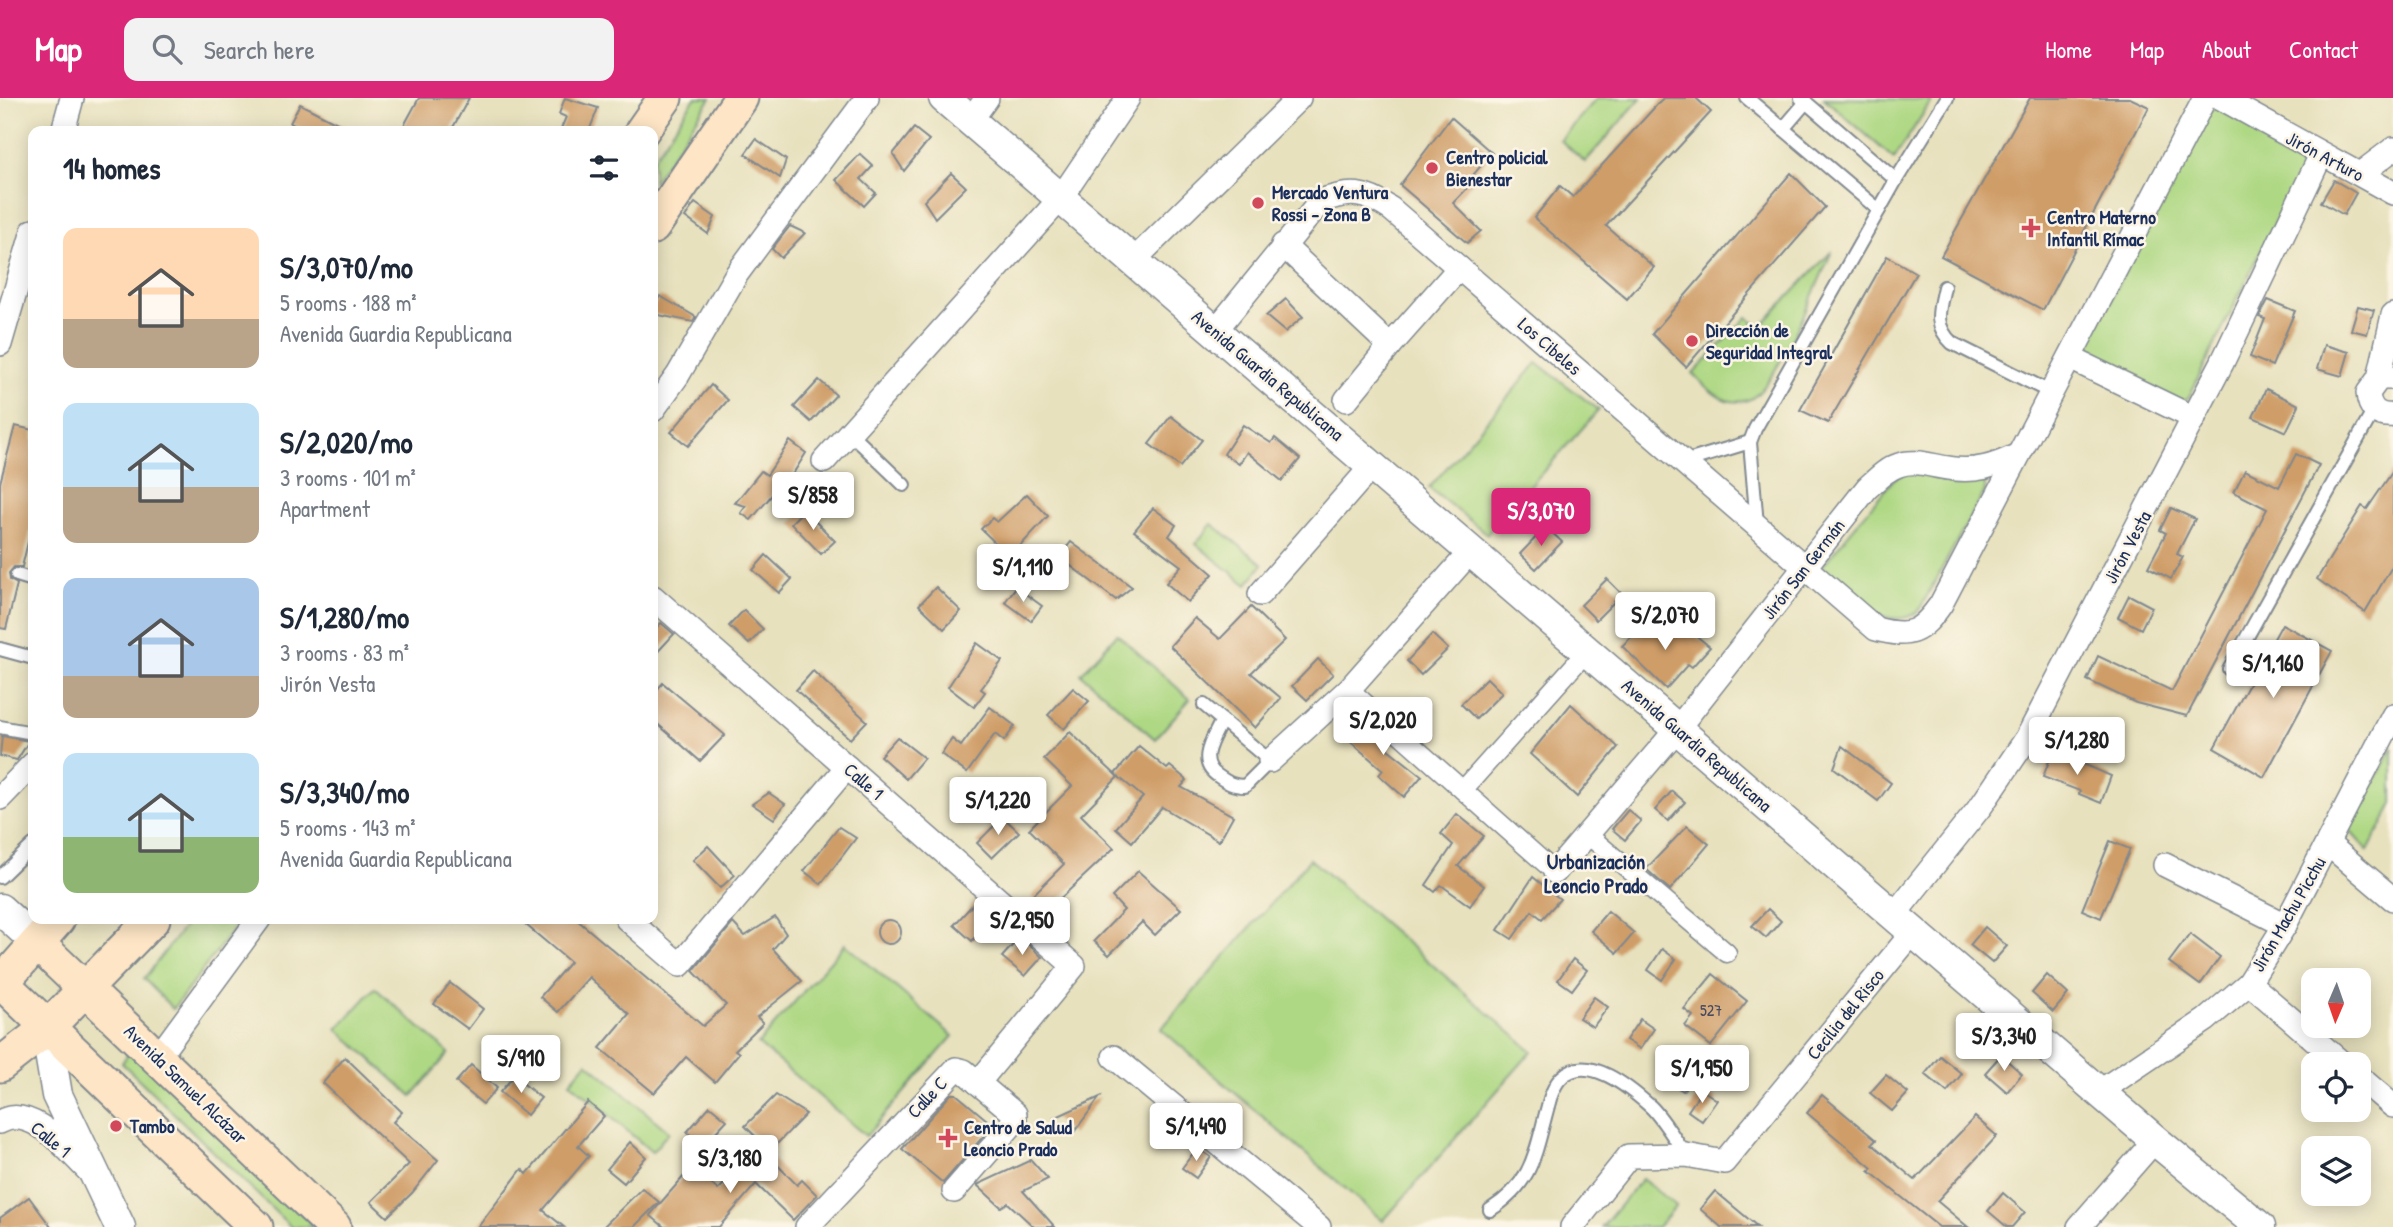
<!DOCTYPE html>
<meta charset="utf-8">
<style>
body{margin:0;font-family:"Patrick Hand",sans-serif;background:#f2f2f3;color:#1f2937;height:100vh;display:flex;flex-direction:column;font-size:26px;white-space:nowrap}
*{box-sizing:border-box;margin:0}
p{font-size:23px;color:#747a83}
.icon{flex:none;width:38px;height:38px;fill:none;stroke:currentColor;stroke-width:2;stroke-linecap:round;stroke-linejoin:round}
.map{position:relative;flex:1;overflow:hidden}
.details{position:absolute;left:28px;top:28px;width:630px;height:798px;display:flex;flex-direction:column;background:#fff;border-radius:14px;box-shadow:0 4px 18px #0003}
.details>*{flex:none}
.needle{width:46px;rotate:182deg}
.controls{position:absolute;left:2301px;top:870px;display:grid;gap:14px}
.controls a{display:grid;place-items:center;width:70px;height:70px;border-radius:14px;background:#fff;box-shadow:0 4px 18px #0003;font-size:35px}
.price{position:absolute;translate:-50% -60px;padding:0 16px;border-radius:7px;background:#fff;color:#222;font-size:23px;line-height:46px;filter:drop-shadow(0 2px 4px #0008)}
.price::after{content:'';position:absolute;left:50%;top:42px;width:21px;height:16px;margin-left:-10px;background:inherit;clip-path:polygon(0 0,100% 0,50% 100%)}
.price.on{background:#db2777;color:#fff}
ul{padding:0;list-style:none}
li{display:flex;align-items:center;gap:21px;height:175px;padding:0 35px}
li span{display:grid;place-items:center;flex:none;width:196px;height:140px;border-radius:14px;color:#555}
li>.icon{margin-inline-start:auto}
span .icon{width:84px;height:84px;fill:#fffc;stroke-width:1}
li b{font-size:30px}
h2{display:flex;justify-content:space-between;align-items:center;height:84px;padding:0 35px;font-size:30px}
header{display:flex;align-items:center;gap:42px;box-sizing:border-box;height:98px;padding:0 35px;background:#db2777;color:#fff}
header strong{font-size:33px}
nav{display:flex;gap:38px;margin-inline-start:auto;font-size:24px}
.search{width:490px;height:63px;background:#f2f2f3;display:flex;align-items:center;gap:18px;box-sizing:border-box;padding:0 24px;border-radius:14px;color:#747a83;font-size:26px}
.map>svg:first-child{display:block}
</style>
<header>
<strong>Map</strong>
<div class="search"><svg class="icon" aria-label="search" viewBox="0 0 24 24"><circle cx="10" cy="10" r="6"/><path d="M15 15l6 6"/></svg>Search here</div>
<nav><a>Home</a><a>Map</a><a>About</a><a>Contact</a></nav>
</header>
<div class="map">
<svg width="2393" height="1129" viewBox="0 0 2393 1129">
<rect width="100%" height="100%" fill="#fcf5e5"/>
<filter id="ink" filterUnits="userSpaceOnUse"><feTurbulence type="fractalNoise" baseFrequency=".0143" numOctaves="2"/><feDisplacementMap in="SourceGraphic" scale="14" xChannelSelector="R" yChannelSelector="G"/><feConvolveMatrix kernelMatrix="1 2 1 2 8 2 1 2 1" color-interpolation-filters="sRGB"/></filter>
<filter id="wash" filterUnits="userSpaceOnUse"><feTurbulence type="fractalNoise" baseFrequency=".00686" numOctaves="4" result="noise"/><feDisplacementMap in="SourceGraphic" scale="28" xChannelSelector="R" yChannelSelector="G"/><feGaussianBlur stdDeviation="1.57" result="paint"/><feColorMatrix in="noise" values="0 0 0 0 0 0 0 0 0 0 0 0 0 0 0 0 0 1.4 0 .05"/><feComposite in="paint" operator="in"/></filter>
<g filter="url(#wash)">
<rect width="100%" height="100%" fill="#e7e1be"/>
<g fill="#afd884" stroke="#658471" stroke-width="2">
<polygon points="695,0 711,0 653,84 653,61"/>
<polygon points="1597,0 1641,0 1585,64 1560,42"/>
<polygon points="1824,0 1932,2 1894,61"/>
<polygon points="2224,9 2302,53 2303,68 2188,301 2179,303 2094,262 2087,247 2208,10"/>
<path d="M1832,153C1819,181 1774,295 1748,302C1723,309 1709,292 1693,276L1747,219L1760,229Z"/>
<polygon points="1537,265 1599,312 1487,436 1429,390"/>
<path d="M1920,374L1960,385L1979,382L1985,385V393L1918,514C1883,536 1851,497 1824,477L1823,467L1893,382L1901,376Z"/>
<polygon points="1212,426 1263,466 1247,487 1196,446"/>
<polygon points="1117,536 1190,601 1155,641 1081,576"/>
<polygon points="2393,649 2393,706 2368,753 2349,732"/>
<polygon points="1310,761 1532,953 1383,1123 1161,931"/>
<polygon points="190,821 241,821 173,911 144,881"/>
<polygon points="845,846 953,938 866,1038 758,946"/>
<polygon points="375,890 449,955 412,998 337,931"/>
<polygon points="132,950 315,1129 291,1129 122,965"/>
<polygon points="587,964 669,1034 652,1054 570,984"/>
<polygon points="1642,1081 1676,1108 1658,1129 1602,1129"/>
</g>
<g id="blocks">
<g fill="#cf9d67">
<polygon points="419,0 469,0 451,33 401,33"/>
<polygon points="565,0 598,10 589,33 560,33 566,19 559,16"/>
<polygon points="1663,0 1696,0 1711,14 1606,128 1654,169 1627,201 1534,120 1560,88 1573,99"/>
<polygon points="2030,0 2130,0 2149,9 2043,212 1941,158"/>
<polygon points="300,6 353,33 306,33 290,25"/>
<polygon points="1451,19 1492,55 1473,77 1477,80 1453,105 1481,133 1467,145 1400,87"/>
<polygon points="914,30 929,42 904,73 893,56"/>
<polygon points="756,41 786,62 780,80 745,56"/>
<polygon points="860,56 873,68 861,81 876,95 864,108 836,82"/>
<polygon points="951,75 966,89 935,120 924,103"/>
<polygon points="1791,75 1825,109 1686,269 1652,236"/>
<polygon points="2334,82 2356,95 2344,117 2321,104"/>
<polygon points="695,105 715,119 708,136 685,119"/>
<polygon points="790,128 805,135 781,160 772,151"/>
<polygon points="1887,158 1916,175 1828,325 1800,312"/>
<polygon points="660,198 696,219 693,224 653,216 653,209"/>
<polygon points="1286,201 1303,219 1285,234 1266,218"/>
<polygon points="2268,202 2295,213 2272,268 2250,259 2265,221 2259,219"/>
<polygon points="2358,208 2374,212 2367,236 2351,232"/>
<polygon points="2324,247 2349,254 2342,278 2317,271"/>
<polygon points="819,282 836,297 811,324 794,309"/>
<polygon points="711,287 728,302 688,348 671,334"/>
<polygon points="2266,291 2299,307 2286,334 2253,319"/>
<polygon points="1171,318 1202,342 1180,369 1149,346"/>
<polygon points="1243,327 1271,345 1275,340 1300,361 1282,383 1247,354 1239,366 1224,356"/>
<polygon points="15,328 33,332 33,423 22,469 14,469 9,475 10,482 17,486 6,531 0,530 0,385"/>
<polygon points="790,343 806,355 789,382 786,380 751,422 741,415 746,408 735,405 761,373 767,377"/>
<polygon points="2296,356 2319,367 2187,618 2136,605 2087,582 2098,558 2172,593 2267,411 2234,394 2245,372 2279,389"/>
<polygon points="2393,373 2393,467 2365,514 2317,481 2362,408 2367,411"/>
<polygon points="1027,396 1048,418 1010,459 981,431 992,420 997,424"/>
<polygon points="1153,410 1176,427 1169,438 1213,476 1188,504 1166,485 1181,468 1134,433"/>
<polygon points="2171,410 2195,421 2177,456 2183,459 2171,481 2148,469 2166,435 2160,432"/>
<polygon points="804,412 835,443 821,456 791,425"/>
<polygon points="1546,429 1562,444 1536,471 1520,456"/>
<polygon points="1071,444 1132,489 1116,502 1059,459"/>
<polygon points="766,457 792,481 779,495 753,472"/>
<polygon points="1607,481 1622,496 1596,522 1581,507"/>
<polygon points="936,489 961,513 944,531 919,507"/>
<polygon points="1016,489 1042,508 1031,523 1005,504"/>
<polygon points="2129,497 2152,509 2141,531 2118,519"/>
<polygon points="1251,509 1285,542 1251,575 1281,600 1255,630 1170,548 1195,520 1220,541"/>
<polygon points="744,512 763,531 749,546 729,528"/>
<polygon points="1649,522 1670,543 1683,527 1710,549 1692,569 1688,566 1666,591 1622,548"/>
<polygon points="661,525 674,536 653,559 653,533"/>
<polygon points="2282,526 2332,553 2264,679 2214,650"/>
<polygon points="1432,536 1448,551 1421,577 1407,563"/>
<polygon points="977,545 1002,563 981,591 985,594 974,609 948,589"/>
<polygon points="1318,561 1333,576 1307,602 1292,588"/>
<polygon points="813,573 867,623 850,641 796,592"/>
<polygon points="1487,580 1502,595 1476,621 1461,606"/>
<polygon points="663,585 725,637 700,663 653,622 653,596"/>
<polygon points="1073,590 1089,603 1064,631 1048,617"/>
<polygon points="1571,606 1618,649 1577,699 1530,656"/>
<polygon points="990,609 1015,628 1004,643 995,636 967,675 941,656 952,641 961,648"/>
<polygon points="1362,619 1388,641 1383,647 1422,678 1404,699 1379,677 1383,672 1345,639"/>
<polygon points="1070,634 1118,679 1081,717 1114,750 1046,814 1031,799 1064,766 1029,731 1072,688 1044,661"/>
<polygon points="2,638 29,643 17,662 0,658"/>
<polygon points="897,639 924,660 906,681 880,658"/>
<polygon points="1139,648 1167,671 1170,668 1187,682 1181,689 1233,718 1219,743 1162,709 1132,744 1116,730 1143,699 1115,676"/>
<polygon points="1842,648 1891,685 1878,703 1834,670"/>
<polygon points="2053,653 2111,678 2101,705 2079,696 2080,693 2043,679"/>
<polygon points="1672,693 1685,704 1668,723 1655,712"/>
<polygon points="769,695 785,706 774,721 752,706"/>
<polygon points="1628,712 1641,723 1625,742 1612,731"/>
<polygon points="1457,716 1484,738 1458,768 1484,788 1470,808 1441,787 1435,794 1426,787 1453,747 1441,736"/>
<polygon points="1003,719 1019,734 992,760 977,745"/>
<polygon points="1687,728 1709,746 1670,792 1646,771"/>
<polygon points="839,729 856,740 821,786 804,773"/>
<polygon points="2110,743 2130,751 2101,820 2082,812"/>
<polygon points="708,748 735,777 720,790 693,762"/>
<polygon points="1138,773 1181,811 1155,837 1142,824 1109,857 1094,843 1124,812 1112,799"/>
<polygon points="1533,779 1560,801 1542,821 1532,813 1512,841 1498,832"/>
<polygon points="977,802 995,817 972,843 954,827"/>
<polygon points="1768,811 1781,823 1766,840 1752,828"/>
<polygon points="1608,813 1634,835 1617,855 1591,833"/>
<polygon points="775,819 786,836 773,851 802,883 757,919 763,925 735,952 739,955 715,984 686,959 654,995 600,950 629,916 589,879 558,914 540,899 570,864 519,821 576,821 703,928 726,907 693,873 733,825 745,838"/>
<circle cx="889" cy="834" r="12"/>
<polygon points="1985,829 2007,848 1992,865 1970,847"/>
<polygon points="2190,836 2220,859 2200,887 2169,864"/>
<polygon points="1020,839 1042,859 1025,878 1002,859"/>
<polygon points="1662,851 1676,861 1662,882 1648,872"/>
<polygon points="1573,861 1587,872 1572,892 1558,882"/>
<polygon points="1713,876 1747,903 1711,948 1685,928 1693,918 1684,911"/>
<polygon points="2047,877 2068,896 2053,914 2032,895"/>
<polygon points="450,885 483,911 468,931 434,906"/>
<polygon points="1594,899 1608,909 1593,929 1579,920"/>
<polygon points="1640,921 1654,931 1640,951 1626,942"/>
<polygon points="2001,957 2022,976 2007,994 1985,975"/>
<polygon points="1940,958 1962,976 1947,994 1925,976"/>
<polygon points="345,959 402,1014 393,1024 438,1062 412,1095 387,1119 371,1104 409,1066 323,985"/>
<polygon points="1683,963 1698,973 1683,993 1669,984"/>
<polygon points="471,967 497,990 483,1006 456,984"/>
<polygon points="1886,977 1908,995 1892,1013 1870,995"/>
<polygon points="514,978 541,1000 527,1017 500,994"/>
<polygon points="1702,992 1717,1002 1702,1023 1688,1013"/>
<polygon points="951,996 956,996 993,1027 943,1085 902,1051"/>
<polygon points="776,997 806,1016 770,1053 745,1028"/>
<polygon points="1822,997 1876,1042 1872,1046 1915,1082 1975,1019 1997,1038 1937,1103 1968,1129 1939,1129 1869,1073 1872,1070 1807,1015"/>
<polygon points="1100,999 1072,1037 1054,1020"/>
<polygon points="588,1004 604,1018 578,1048 589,1058 543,1112 564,1129 478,1129 522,1071 527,1076"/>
<polygon points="710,1008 727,1022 703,1048 687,1034"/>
<polygon points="630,1044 646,1059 624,1085 607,1071"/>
<polygon points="761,1050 797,1087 802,1082 817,1097 793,1122 756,1086 719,1129 664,1129 650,1117 692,1069 718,1092"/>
<polygon points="1197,1050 1211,1059 1196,1080 1182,1070"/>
<polygon points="1031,1062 1048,1081 1023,1093 1055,1129 1034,1129 1008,1105 1001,1109 977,1087"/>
<polygon points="642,1090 659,1104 634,1129 603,1129"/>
<polygon points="1715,1093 1758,1129 1721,1129 1700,1111"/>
<polygon points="2003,1095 2025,1114 2012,1129 2007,1129 1988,1113"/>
<polygon points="29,1099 51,1129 0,1129 0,1120"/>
</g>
</g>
</g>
<g filter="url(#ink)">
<use href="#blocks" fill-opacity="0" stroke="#81888e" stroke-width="2"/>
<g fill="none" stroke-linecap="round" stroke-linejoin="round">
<g stroke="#81888e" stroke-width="16">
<g id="service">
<polyline points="1747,0 1879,112"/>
<polyline points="1801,0 1896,82"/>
<polyline points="1783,31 1806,4"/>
<path d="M1944,189C1939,212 1933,227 1952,245L2052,295"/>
<polyline points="850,335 904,387"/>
<polyline points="1684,364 1750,344"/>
<polyline points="1757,427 1750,344 1755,331 1896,82 1947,0"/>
<polyline points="17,477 33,482"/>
<polyline points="0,551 33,560"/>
<polyline points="2229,571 2374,312"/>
<path d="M1204,607L1270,663L1245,688C1233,688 1228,685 1218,678C1196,663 1213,641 1222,622"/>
<polyline points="0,629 33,635"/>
<polyline points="0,779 33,747"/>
<path d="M1490,1112C1534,1084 1535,1054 1548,1008C1550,999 1555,985 1562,979C1588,954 1631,991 1651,1009C1664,1022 1675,1042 1686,1057"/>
</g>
</g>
<g stroke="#81888e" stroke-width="21">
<g id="pedestrian">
<polyline points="1349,591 1555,774"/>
<polyline points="1463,692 1588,552"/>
<polyline points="1588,737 1727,855"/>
</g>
</g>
<g stroke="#81888e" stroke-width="26">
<g id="minor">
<polyline points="2221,0 2393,95"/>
<polyline points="971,22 987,0"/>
<polyline points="63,33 72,0"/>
<polyline points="2360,76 2393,51"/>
<polyline points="1283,147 1390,248 1346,302"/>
<polyline points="1133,163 1299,0"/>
<path d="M1215,233L1321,103C1350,92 1365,94 1391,111L1876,531C1910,540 1921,535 1941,506L2205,0"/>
<polyline points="0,246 33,133"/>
<polyline points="1390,248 1459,170"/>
<polyline points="2070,260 2194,320"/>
<polyline points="2379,280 2393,217"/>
<path d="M2393,280H2379L2368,295C2369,310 2377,319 2393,317"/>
<polyline points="653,312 678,277 736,177 867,0"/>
<polyline points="824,363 1060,101 1128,0"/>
<polyline points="1260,496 1373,367"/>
<polyline points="653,499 1074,868 978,985"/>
<polyline points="1270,663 1349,591 1472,452"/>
<polyline points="0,700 33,666"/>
<polyline points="2328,746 2393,801"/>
<polyline points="2165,767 2285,827"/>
<path d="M1555,774L1678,630L1867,390C1877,381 1886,371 1899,367C1914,361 1932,368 1948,370C1974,375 1995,368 2018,357"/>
<polyline points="1894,817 1981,708 2027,640 2222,265 2321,57"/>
<polyline points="627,821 680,867 847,669"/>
<polyline points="2249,885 2343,966"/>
<polyline points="158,959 259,821"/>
<polyline points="1114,959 1319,1129"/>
<polyline points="2359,979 2393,1008"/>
<polyline points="2099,994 2206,922 2249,885 2285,827 2393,618"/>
<path d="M0,1024C32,1004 70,1056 91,1075"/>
<polyline points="807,1129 956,971 964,973 1015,1016 1015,1023 954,1093"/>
<polyline points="1572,1129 1629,1058 1686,1057 1724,1064 1914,833"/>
<polyline points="2079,1129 2155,1042"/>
</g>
</g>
<g stroke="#81888e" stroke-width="33">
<g id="tertiary">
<polyline points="944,0 2155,1042 2260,1129"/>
<polyline points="0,811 37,845"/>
<polyline points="46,931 57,997 120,1129"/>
</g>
</g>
<g stroke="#81888e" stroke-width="37">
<g id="secondary">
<polyline points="642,33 665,0"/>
<polyline points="653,129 741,0"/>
<polyline points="37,845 334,1129"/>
<polyline points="2,885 256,1129"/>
<polyline points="0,887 58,821"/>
<polyline points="0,967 46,931 153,821"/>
</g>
</g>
<use href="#service" stroke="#fff" stroke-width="12"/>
<use href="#pedestrian" stroke="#fff" stroke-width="18"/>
<use href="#minor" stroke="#fff" stroke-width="23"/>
<use href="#tertiary" stroke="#fff" stroke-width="30"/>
<use href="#secondary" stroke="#fde5c5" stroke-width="33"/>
</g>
</g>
<g fill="#d1495b" stroke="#fcf5e5" stroke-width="2.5">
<circle cx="1432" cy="70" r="7"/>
<circle cx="1258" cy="105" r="7"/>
<path d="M2027.5 119.5h7v7h7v7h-7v7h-7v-7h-7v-7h7z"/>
<circle cx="1692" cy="243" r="7"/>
<circle cx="116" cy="1028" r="7"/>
<path d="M944.5 1029.5h7v7h7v7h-7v7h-7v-7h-7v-7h7z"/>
</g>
<g text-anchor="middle" stroke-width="5" stroke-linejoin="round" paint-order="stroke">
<g font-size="16" fill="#484a60">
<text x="1711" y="918">527</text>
</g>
<g font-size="19" fill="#1b2f5e" stroke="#fcf5e5">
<text transform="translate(2325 58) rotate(28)" y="7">Jirón Arturo</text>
<text transform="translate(1550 248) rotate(41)" y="7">Los Cibeles</text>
<text transform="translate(1268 277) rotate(40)" y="7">Avenida Guardia Republicana</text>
<text transform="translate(2127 449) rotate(-62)" y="7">Jirón Vesta</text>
<text transform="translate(1803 471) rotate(-52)" y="7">Jirón San Germán</text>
<text transform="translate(1697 647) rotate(41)" y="7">Avenida Guardia Republicana</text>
<text transform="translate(864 683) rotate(41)" y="7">Calle 1</text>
<text transform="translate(2288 816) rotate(-60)" y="7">Jirón Machu Picchu</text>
<text transform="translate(1845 916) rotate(-51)" y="7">Cecilia del Risco</text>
<text transform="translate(186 986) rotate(44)" y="7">Avenida Samuel Alcázar</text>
<text transform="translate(927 999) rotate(-47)" y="7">Calle C</text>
<text transform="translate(51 1041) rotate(39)" y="7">Calle 1</text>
</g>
<g font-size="19" font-weight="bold" fill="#1b2f5e" stroke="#fcf5e5" text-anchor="start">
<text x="1446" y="66">Centro policial<tspan x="1446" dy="22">Bienestar</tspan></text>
<text x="1272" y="101">Mercado Ventura<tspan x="1272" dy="22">Rossi - Zona B</tspan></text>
<text x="2047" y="126">Centro Materno<tspan x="2047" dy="22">Infantil Rímac</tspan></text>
<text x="1706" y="239">Dirección de<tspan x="1706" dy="22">Seguridad Integral</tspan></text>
<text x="130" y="1035">Tambo</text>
<text x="964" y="1036">Centro de Salud<tspan x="964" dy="22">Leoncio Prado</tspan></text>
</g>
<g font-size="21" font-weight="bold" fill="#1b2f5e" stroke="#fcf5e5">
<text x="1596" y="771">Urbanización<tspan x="1596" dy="24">Leoncio Prado</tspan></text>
</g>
</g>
</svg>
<div class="controls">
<a><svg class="needle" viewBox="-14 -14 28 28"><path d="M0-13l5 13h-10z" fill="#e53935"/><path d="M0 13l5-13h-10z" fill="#747a83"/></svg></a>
<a><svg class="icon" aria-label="locate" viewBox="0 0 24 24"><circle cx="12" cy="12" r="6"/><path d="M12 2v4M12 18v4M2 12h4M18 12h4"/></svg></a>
<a><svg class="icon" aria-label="layers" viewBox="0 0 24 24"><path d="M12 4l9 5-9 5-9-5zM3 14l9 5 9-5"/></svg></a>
</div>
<b class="price" style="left:813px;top:434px">S/858</b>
<b class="price on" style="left:1541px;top:450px">S/3,070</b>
<b class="price" style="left:1023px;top:506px">S/1,110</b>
<b class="price" style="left:1665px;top:554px">S/2,070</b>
<b class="price" style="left:2273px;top:602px">S/1,160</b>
<b class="price" style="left:1383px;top:659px">S/2,020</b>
<b class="price" style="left:2077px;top:679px">S/1,280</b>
<b class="price" style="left:998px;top:739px">S/1,220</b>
<b class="price" style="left:1022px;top:859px">S/2,950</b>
<b class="price" style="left:2004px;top:975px">S/3,340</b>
<b class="price" style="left:521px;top:997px">S/910</b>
<b class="price" style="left:1702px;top:1007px">S/1,950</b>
<b class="price" style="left:1196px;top:1065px">S/1,490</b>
<b class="price" style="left:730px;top:1097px">S/3,180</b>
<section class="details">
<h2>14 homes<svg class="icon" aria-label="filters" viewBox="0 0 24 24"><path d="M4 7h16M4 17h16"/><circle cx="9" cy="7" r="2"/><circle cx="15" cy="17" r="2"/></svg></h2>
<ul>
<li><span style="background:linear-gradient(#ffd9b3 65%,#b9a48a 0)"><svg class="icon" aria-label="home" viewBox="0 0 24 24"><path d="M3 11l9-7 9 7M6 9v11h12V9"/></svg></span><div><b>S/3,070/mo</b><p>5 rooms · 188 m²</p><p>Avenida Guardia Republicana</p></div></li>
<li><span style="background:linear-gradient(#bfe0f5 60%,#b9a48a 0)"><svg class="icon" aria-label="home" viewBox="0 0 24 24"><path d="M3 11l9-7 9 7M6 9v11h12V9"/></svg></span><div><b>S/2,020/mo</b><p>3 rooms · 101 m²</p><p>Apartment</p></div></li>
<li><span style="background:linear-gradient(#a9c7e8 70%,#b9a48a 0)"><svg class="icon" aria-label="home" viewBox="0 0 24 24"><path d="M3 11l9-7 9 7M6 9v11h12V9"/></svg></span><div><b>S/1,280/mo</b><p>3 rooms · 83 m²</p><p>Jirón Vesta</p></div></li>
<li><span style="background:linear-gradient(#bfe0f5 60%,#8fb573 0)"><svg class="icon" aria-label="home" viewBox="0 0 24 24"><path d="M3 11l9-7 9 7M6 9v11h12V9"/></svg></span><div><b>S/3,340/mo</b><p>5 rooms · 143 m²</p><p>Avenida Guardia Republicana</p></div></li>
</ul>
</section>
</div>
